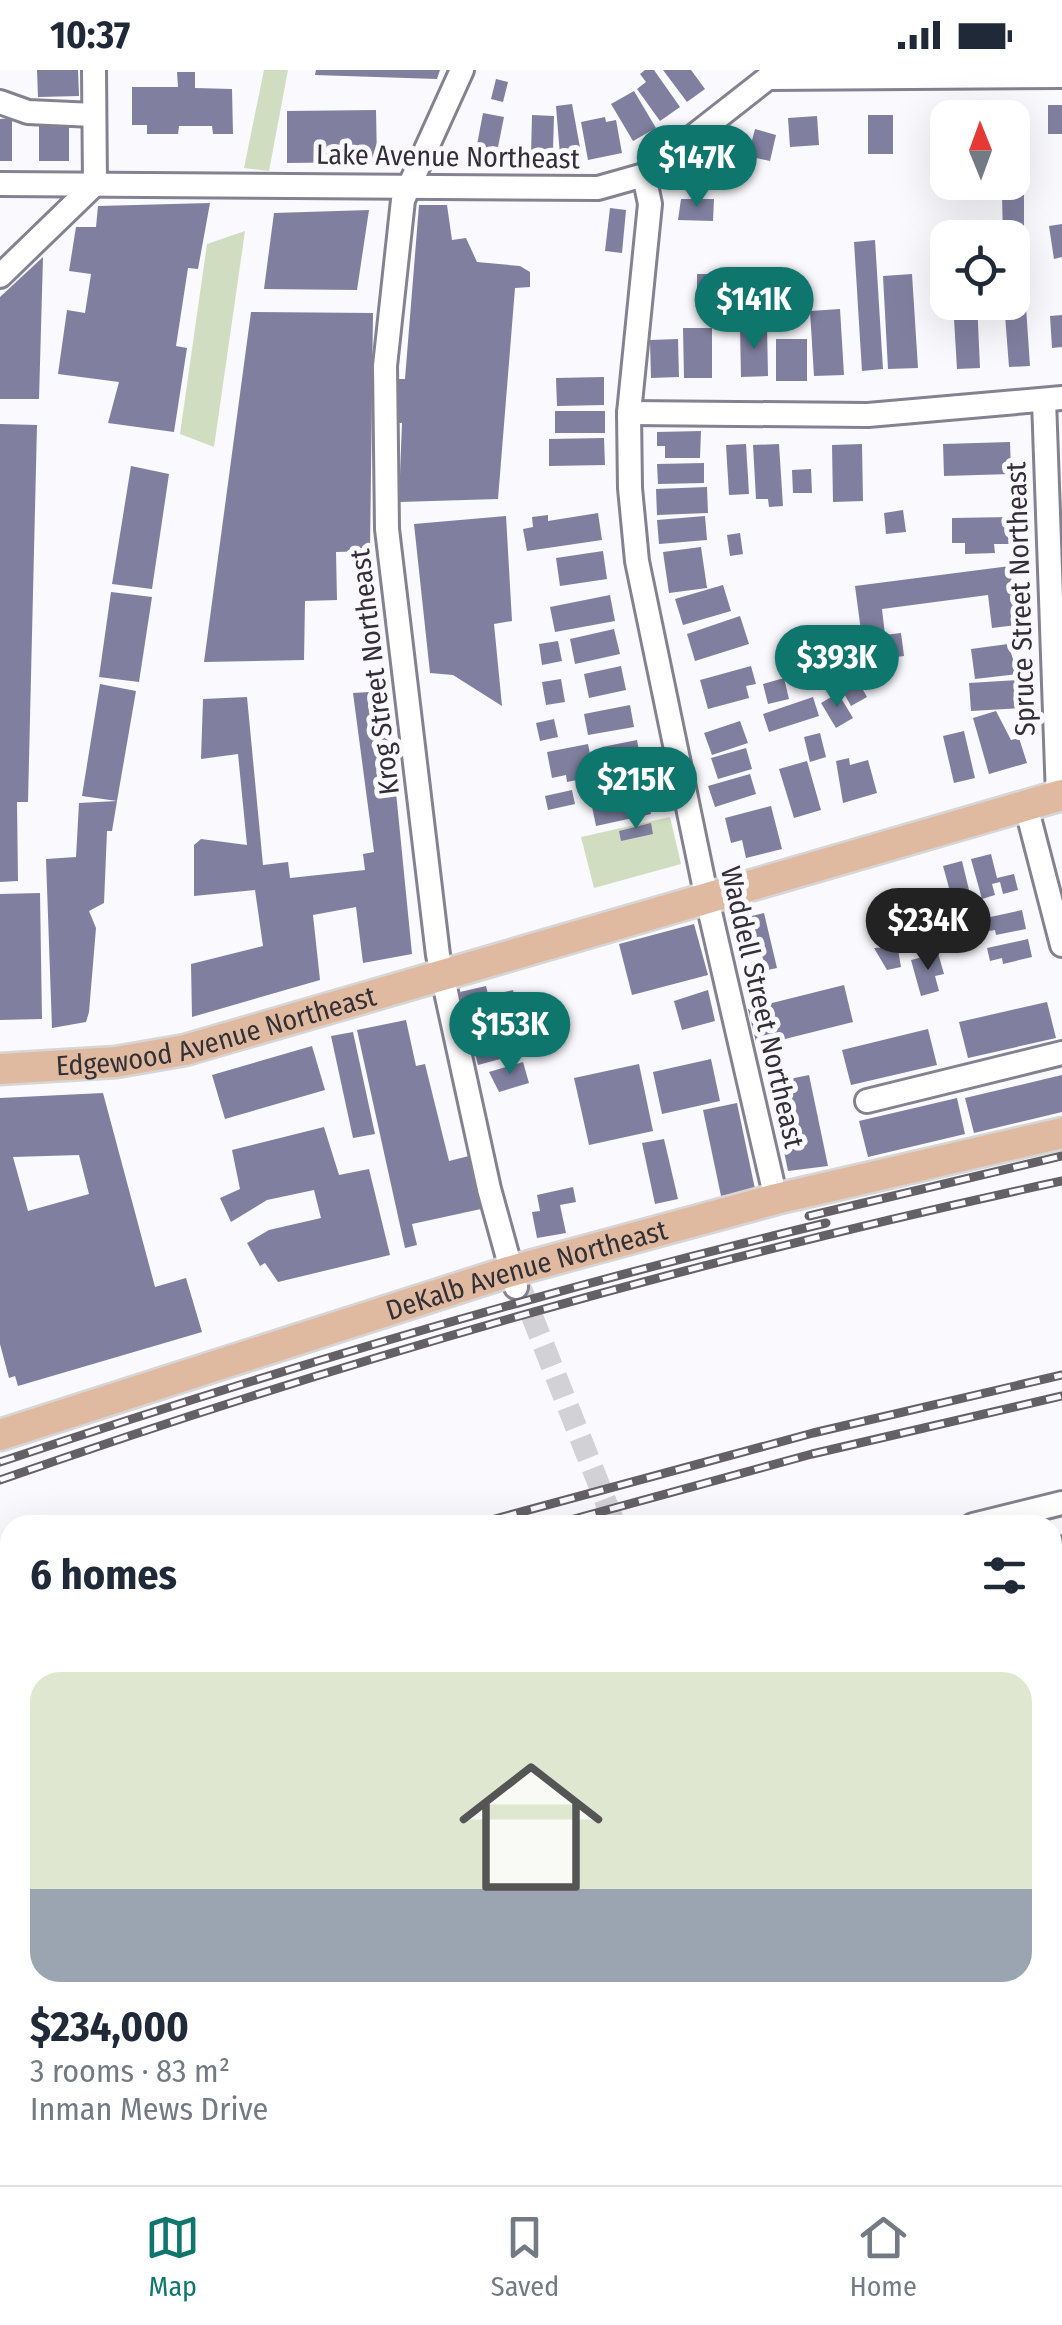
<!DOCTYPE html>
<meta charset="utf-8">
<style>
body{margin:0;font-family:"Fira Sans Condensed",sans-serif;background:#f2f2f3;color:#1f2937;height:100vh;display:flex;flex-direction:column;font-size:38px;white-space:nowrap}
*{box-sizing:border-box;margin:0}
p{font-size:32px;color:#747a83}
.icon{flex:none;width:55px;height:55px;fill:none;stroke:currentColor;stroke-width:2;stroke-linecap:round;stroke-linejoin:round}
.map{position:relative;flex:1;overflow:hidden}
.drawer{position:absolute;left:0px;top:1445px;width:1062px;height:670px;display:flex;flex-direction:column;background:#fff;border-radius:30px 30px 0 0;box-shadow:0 10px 40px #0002}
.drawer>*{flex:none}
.needle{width:65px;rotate:359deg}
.buttons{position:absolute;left:930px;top:30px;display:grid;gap:20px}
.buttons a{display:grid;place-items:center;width:100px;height:100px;border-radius:20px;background:#fff;box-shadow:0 10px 40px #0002;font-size:50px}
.price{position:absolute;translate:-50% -85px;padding:0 22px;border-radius:35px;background:#0f766e;color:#fff;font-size:32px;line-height:65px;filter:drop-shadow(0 2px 5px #0008)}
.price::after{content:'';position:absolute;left:50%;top:60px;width:30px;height:22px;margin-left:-15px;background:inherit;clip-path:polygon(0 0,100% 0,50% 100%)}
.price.on{background:#222;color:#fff}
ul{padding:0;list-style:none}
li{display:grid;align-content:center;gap:20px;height:530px;padding:0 30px}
li span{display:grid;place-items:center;height:310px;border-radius:30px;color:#555}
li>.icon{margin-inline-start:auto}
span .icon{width:180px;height:180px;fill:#fffc;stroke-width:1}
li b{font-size:42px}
h2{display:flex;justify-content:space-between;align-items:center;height:120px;padding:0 30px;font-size:42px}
.status{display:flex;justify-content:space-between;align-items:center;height:70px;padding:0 50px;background:#fff;direction:ltr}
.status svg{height:28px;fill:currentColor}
.menu{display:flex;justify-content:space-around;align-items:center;height:140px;border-top:2px solid #e0e1e3;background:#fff;font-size:28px;color:#747a83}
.menu a{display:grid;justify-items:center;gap:5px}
.menu .on{color:#0f766e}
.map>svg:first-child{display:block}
</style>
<div class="status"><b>10:37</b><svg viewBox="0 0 49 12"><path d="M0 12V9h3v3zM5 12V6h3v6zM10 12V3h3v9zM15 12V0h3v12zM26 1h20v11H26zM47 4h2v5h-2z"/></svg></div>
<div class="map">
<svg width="1062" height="2115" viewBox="0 0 1062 2115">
<rect width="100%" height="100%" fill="#faf9fd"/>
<g fill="#d1ddc1">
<polygon points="264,0 288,0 269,101 244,98"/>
<polygon points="245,161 214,377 180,364 207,174"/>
<polygon points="670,747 681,794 594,818 581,767"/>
<polygon points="10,1764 10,1892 0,1895 0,1767"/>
<polygon points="332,2105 506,2105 506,2115 334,2115"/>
</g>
<g fill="#807f9f" fill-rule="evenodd">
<polygon points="37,0 78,0 79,26 38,27"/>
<polygon points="316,0 440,0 437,9 315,5"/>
<polygon points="645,0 654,0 680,37 660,51 637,19 646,12 640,4"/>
<polygon points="663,0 691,0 705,19 687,32"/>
<polygon points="177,2 195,2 195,18 232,19 233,64 213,64 212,56 179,56 178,64 147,64 147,55 132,55 132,17 178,17"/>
<polygon points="496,9 508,12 503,32 491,29"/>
<polygon points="634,21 656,58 633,71 611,34"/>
<polygon points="572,34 581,83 560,85 556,36"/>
<rect x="1048" y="35" width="14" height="29"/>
<polygon points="376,40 377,92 287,93 287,41"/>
<polygon points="483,43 504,47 498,77 492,76 490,83 476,80"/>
<polygon points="532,45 554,46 553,79 543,79 543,86 531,85"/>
<rect x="868" y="45" width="25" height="39"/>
<polygon points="817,46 819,75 790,77 788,48"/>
<polygon points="605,47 606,52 616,50 622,83 588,90 581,52"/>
<polygon points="12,48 12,91 0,91 0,49"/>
<rect x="39" y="56" width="30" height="35"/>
<polygon points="755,59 776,65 770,91 748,86"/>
<rect x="690" y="100" width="30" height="19"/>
<polygon points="1002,125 1024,125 1024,206 1012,206 1012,168 1003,168"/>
<polygon points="681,129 714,129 713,151 678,150"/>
<polygon points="210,133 198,199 188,198 176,276 187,278 174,362 108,353 119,312 58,304 67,240 85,243 91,204 69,201 76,157 96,157 98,136"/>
<polygon points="419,135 447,135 452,170 466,168 477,192 520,196 530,202 530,217 515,218 498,429 399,432 402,353 397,353 398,309 405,309"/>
<polygon points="610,138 626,140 622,183 605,181"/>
<polygon points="369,140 357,220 264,219 274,143"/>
<polygon points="1062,154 1062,187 1054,189 1049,156"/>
<polygon points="875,170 883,299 862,301 854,172"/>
<polygon points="43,187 39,329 0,329 0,227"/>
<rect x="697" y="204" width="28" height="22"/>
<polygon points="912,204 918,298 888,299 883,206"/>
<polygon points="736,207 770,207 771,231 736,232"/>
<polygon points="1024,207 1030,296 1009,297 1004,232 1012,232 1012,208"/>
<polygon points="953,232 977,232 980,298 957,299"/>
<polygon points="840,239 844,305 814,306 810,241"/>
<polygon points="251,242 373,243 370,481 336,482 337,530 305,531 304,590 204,592"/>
<polygon points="1062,245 1062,277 1052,278 1050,246"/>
<polygon points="767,256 768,306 741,307 740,257"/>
<polygon points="683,258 712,258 712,308 684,308"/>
<polygon points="678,269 679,307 651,308 650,270"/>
<rect x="776" y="269" width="31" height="42"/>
<polygon points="604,307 604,335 557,336 556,308"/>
<rect x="555" y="341" width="50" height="22"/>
<polygon points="0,354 37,355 28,732 17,732 18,811 0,812"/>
<polygon points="701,361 700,388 665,388 665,376 657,376 657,362"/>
<polygon points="604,368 605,395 549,396 549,369"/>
<polygon points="1010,372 1011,404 944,406 943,374"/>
<polygon points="746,374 749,424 729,425 726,375"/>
<polygon points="779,374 783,436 769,437 768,429 756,429 753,375"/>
<polygon points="862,374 863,431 833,432 832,375"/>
<polygon points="704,393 704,413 658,414 657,394"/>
<polygon points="131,396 169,404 152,519 112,514"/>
<polygon points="811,399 812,423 793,423 792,400"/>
<polygon points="707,417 708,443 657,445 656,419"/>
<polygon points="903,440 906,462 886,464 884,443"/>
<polygon points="598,443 602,470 527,481 523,459 533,457 532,447 548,445 548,451"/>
<polygon points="506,446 512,551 494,554 502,636 453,605 430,603 414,454"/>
<polygon points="705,446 707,470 659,474 657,450"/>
<polygon points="1010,447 1011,474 994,474 995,483 965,484 965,473 952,473 952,448"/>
<polygon points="740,463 743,484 730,486 727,465"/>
<polygon points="701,477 707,518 669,523 663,482"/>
<polygon points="603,481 607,509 560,516 556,488"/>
<polygon points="1010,496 1017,555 992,558 988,525 882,539 885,565 901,563 904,586 865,591 855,516"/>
<polygon points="723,515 731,541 683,555 675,529"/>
<polygon points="111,522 152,527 139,612 99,607"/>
<polygon points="610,525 615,551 555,562 550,537"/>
<polygon points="740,546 749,574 695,591 687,564"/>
<polygon points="614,559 620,584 575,594 570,569"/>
<polygon points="558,571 562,591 542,595 539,574"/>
<polygon points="1008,574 1018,604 975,609 971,579"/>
<polygon points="621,596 626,620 589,628 584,604"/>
<polygon points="751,596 756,614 746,616 749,628 708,639 700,610"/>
<polygon points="784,608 789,629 768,634 763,614"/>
<polygon points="561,609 565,632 546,635 542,612"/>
<polygon points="1020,610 1022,638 971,641 969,613"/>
<polygon points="858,611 867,627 851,636 842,620"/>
<polygon points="100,614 136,621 117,731 82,726"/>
<polygon points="386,621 412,884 363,893 356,837 313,845 320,910 192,947 191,894 263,876 255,820 194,826 194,775 201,769 247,775 238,684 201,689 203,629 247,627 263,795 288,792 290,808 365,800 363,784 374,782 353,623"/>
<polygon points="838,623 853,648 836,658 821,633"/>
<polygon points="813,627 819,646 769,662 763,644"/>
<polygon points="630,635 634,657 588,665 584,644"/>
<polygon points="996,641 1011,670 1019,668 1027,693 989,704 973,648"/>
<polygon points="554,649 558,667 540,671 536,653"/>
<polygon points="740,651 748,673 712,685 704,663"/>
<polygon points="964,661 975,708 954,713 943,666"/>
<polygon points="820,663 826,687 810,692 804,667"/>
<polygon points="637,670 642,697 567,712 566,705 552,708 547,682 588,674 591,689 604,687 602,677"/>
<polygon points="746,678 752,699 718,709 711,688"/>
<polygon points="849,688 850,695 868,690 877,723 843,733 836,691"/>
<polygon points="807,691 821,740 794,748 779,699"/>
<polygon points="750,704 756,724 715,737 708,716"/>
<polygon points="645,715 651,744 596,756 590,727"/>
<polygon points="572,720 575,734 548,740 545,726"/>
<polygon points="117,731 112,761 107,761 104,833 89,841 96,858 89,942 86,952 52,958 46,789 76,787 79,733"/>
<polygon points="771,736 782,779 746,788 742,770 731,773 725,748"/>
<polygon points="651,753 653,764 621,771 619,761"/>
<polygon points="991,784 997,808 1014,804 1018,820 1003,824 1000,812 992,814 995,825 982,829 971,789"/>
<polygon points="962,791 969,820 963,821 967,833 954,836 943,796"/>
<polygon points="40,823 42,949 0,950 0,824"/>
<polygon points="882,839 892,845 901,897 887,900 874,878 891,877 888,866 880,867 873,842"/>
<polygon points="1022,840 1026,859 996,865 995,860 983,862 981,849"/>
<polygon points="764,843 777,898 759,902 757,895 764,893 759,873 737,878 731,851"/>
<polygon points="694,854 708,905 632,925 619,874"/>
<polygon points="1028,869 1032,887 1003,894 1002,888 990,891 987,878"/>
<polygon points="938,883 944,904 935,906 939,921 921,926 911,890"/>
<polygon points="844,915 853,952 757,976 748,939"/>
<polygon points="486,916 504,988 478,995 460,922"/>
<polygon points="513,920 524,969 502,974 491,925"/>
<polygon points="708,920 715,951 682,960 674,931"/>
<polygon points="1047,932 1056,968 968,988 959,952"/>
<polygon points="406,950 416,996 425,994 449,1091 469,1086 481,1139 412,1154 417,1175 405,1178 357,960"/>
<polygon points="928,959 937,995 851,1015 842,980"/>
<polygon points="353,962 375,1064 353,1068 331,966"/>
<polygon points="312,976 325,1020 225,1049 212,1005"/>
<polygon points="711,989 720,1031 662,1044 653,1002"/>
<polygon points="523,992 529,1013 499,1022 489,1002"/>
<polygon points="639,994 653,1061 589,1075 574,1008"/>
<polygon points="809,1005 828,1096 788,1101 770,1013"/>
<polygon points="1062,1005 1062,1042 974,1063 965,1028"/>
<path d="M103,1023L155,1217L186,1208L202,1262L18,1316L15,1306L9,1308L0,1274V1028ZM79,1085L89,1124L28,1141L13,1087Z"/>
<polygon points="957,1028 965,1064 868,1087 859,1051"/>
<polygon points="737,1033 755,1119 721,1126 703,1040"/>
<polygon points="324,1057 339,1105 369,1099 390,1185 278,1212 265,1193 260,1196 247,1173 269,1160 321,1148 314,1120 267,1130 231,1152 220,1128 240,1119 232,1080"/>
<polygon points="664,1069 678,1129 655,1134 642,1073"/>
<polygon points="573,1117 576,1132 560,1135 566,1163 537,1168 532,1142 540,1141 537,1125"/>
<polygon points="1062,1464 1062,1497 1052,1499 1052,1466"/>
<polygon points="1052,1695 1062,1695 1062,1723 1052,1722"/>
<polygon points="158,2105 161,2115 133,2115 130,2107"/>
<polygon points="164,2105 193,2105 195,2115 166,2115"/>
<polygon points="202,2105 228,2105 228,2115 203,2115"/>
<rect x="243" y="2105" width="26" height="10"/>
<polygon points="522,2105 553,2105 552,2115 522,2115"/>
<rect x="563" y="2105" width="27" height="10"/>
<polygon points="602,2105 629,2105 629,2115 603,2115"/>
<rect x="663" y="2105" width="51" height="10"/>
<polygon points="749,2105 775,2105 776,2115 749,2115"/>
<polygon points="932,2105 971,2105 970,2115 932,2115"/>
</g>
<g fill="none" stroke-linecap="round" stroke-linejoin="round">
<polyline stroke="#d2d1d5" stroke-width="22" stroke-dasharray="22 11" stroke-linecap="butt" points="516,1217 522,1221 615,1455"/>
<g stroke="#848190" stroke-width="28">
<g id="minor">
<polyline points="94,0 95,114"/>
<polyline points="462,0 403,130 385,296 387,459 438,885 489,1119 516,1217"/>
<polyline points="768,8 1062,6"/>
<polyline points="0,32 28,42 94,45"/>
<polyline points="644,105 650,134 629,343 630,418 637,491 707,829 776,1129"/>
<polyline points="0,114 598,118 644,105 778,0"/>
<polyline points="0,206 95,114"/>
<polyline points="1044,330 1058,727"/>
<polyline points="629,343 868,345 1062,328"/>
<polyline points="1026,736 1062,875"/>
<polyline points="867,1031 1062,983"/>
<polyline points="973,1455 1062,1433"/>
<polyline points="1052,1670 1062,1671"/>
<polyline points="0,1752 10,1749"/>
<polyline points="1052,1908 1062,1908"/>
<polyline points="0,1987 10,2014"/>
<polyline points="1052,2084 1062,2084"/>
<polyline points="321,2105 323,2115"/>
<polyline points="647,2105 647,2115"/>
<polyline points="907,2105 907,2115"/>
<polyline points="52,2115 84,2105"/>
</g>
</g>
<g stroke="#d6d6d7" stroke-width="35">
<g id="major">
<path id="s1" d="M0,999L116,992L185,980L1062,725"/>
<path id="s2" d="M0,1365L508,1202L776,1129L1062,1063"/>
</g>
</g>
<use href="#minor" stroke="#fff" stroke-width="22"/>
<use href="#major" stroke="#e0baa0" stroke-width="30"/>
<g stroke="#636166" stroke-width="9">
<g id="rail">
<polyline points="809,1146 1062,1086"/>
<path d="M0,1392C273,1301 546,1220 826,1153"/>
<path d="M0,1410C347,1289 703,1188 1062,1111"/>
<polyline points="473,1455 813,1363 1062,1305"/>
<polyline points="552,1455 812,1384 1062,1326"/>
<polyline points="0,1609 10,1605"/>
<polyline points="0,1631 10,1628"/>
</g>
</g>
<use href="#rail" stroke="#faf9fd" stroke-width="5" stroke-dasharray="15" stroke-linecap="butt"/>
</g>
<g text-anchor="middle" stroke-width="10" stroke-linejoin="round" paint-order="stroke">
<g font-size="28" fill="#323036" stroke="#faf9fd">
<text transform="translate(448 86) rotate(1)" y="10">Lake Avenue Northeast</text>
<text transform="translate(1020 529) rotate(-92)" y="10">Spruce Street Northeast</text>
<text transform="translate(374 602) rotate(-97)" y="10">Krog Street Northeast</text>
<text transform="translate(763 937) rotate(77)" y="10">Waddell Street Northeast</text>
<text dy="10" stroke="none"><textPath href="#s1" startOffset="220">Edgewood Avenue Northeast</textPath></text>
<text dy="10" stroke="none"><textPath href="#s2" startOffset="552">DeKalb Avenue Northeast</textPath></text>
</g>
</g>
</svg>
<div class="buttons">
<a><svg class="needle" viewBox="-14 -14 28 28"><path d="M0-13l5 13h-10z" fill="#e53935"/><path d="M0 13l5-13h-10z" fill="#747a83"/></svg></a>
<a><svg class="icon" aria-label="locate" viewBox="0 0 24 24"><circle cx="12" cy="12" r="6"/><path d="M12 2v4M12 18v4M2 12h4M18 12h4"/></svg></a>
</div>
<b class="price" style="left:697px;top:140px">$147K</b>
<b class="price" style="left:754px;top:282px">$141K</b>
<b class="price" style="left:837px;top:640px">$393K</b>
<b class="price" style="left:636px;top:762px">$215K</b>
<b class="price on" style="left:928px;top:903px">$234K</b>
<b class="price" style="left:510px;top:1007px">$153K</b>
<section class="drawer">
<h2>6 homes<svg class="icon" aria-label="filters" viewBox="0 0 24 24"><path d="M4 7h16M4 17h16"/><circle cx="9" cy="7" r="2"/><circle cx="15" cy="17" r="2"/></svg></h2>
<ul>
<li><span style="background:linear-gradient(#dfe7d0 70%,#9aa5b1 0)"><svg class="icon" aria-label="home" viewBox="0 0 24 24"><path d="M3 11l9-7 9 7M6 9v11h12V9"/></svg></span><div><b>$234,000</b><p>3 rooms · 83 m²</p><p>Inman Mews Drive</p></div></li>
</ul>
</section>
</div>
<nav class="menu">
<a class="on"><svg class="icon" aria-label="map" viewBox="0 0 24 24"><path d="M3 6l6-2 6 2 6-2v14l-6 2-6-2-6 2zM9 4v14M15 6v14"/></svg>Map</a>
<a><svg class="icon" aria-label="saved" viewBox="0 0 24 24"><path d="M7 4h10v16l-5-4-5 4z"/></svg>Saved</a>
<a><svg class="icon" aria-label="home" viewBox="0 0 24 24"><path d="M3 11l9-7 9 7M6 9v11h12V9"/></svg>Home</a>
</nav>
